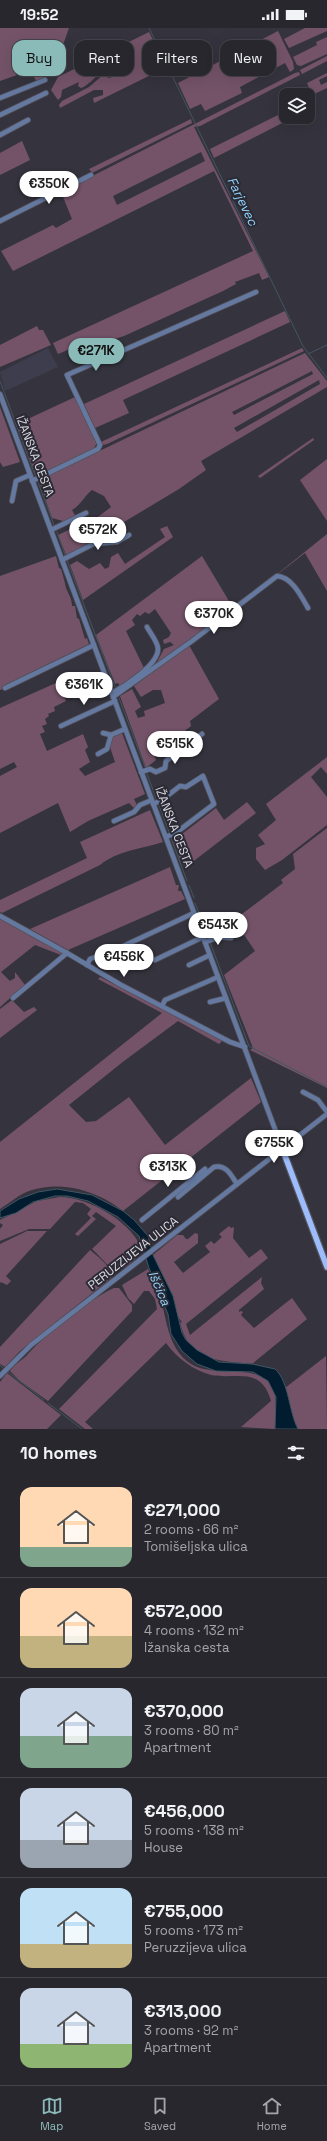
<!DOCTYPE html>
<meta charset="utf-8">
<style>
body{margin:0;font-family:"Space Grotesk",sans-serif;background:#34333a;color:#f1f3f6;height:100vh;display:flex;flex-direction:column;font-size:15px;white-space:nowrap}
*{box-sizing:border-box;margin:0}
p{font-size:13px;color:#a5a5aa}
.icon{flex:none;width:22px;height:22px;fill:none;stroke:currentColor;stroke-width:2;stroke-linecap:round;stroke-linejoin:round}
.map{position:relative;height:1401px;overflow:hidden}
.panel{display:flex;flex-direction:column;background:#28272e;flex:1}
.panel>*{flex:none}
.hud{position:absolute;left:12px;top:12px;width:303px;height:36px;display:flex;gap:8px}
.controls{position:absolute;left:279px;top:60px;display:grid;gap:8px}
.controls a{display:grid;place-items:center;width:36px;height:36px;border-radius:8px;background:#28272e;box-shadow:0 4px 16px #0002,0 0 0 1px #44444a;font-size:20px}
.price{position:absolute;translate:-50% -34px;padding:0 9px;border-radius:14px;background:#fff;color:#222;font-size:13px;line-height:26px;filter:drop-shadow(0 1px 2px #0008)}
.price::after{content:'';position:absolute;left:50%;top:24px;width:12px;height:9px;margin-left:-6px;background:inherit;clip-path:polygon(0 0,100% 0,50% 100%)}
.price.on{background:#8bbbb9;color:#111}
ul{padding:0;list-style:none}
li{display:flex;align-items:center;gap:12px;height:100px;padding:0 20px}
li+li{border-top:1px solid #44444a}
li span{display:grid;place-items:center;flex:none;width:112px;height:80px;border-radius:12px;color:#555}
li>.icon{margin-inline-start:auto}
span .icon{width:48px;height:48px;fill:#fffc;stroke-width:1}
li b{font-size:17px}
h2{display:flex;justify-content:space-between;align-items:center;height:48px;padding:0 20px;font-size:17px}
.chip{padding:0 14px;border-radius:12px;background:#28272e;box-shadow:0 4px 16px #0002,0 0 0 1px #44444a;font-size:14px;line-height:36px}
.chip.on{background:#8bbbb9;color:#111}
.status{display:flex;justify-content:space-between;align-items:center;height:28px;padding:0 20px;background:#28272e;direction:ltr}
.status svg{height:11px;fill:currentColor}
.dock{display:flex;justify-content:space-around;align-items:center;height:56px;border-top:1px solid #44444a;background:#28272e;font-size:11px;color:#a5a5aa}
.dock a{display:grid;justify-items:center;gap:2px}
.dock .on{color:#8bbbb9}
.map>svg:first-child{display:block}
</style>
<div class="status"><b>19:52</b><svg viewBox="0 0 49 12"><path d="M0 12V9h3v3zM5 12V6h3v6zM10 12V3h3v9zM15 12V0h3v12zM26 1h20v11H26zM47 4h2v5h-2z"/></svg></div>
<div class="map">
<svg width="327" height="1401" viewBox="0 0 327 1401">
<rect width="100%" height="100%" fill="#35343e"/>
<polygon fill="#3e3d4d" points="48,320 58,339 5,363 0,344"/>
<g fill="#745368" fill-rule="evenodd">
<polygon points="0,0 69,0 55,39 55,46 36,53 31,42 0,53"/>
<polygon points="305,0 327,0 327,3 289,20 284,11"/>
<polygon points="278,3 293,34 294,41 290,44 285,35 240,59 242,65 205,83 201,76 190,81 178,55"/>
<path d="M149,4L167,39L94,75L93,70L103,67V62H94L60,80L59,77L62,73L89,59L103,47L105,46L108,50L113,49L114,47L111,42C99,41 92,56 81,60L78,58L79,54L62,62L61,69L58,72L51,62L58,49Z"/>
<polygon points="327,9 327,26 301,38 297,37 293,29 317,17 316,14"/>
<polygon points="327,28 327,33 302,46 300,42"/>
<path d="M299,44L300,47L200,98L194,99L269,249L262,252L259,245L235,254L236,256L223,263L124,308L84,321L82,316L58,326L53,315L253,223L214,143L13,243L1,223L53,197L56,200L72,191L61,164L295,45ZM201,124L205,133L117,177L113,168Z"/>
<polygon points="327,45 327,48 319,52 321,57 327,54 327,60 312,67 307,55"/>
<polygon points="286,83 286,89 294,89 214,130 210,121"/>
<polygon points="191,91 192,95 92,145 89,141"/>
<polygon points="22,113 30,132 0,147 0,125"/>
<polygon points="285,283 290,294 123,372 129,385 95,400 84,376"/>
<polygon points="37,298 39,302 43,302 51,317 0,339 0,317"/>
<polygon points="302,320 304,323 107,416 103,417 101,414"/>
<path d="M305,325L327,353V359L201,433L206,442L179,461L99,509L101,513L67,529L58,507L88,493L90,495L111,479L104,468L92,462C84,468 81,477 72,482L76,489L63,495V493L52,490L40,456L50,451L49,447ZM312,343L313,346L234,387L232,384ZM319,352L320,356L237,404L234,400Z"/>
<polygon points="75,369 97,415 92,423 36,448 17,396"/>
<polygon points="0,379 20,434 3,439 0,434"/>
<polygon points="313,410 314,412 260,450 258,448"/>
<polygon points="327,431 327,493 300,452"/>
<polygon points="167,498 173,509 83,572 70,537 77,533 89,541 100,535 105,541 109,539 111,529 118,525 125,536 165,509 160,501"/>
<polygon points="327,506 327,563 305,525 260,560"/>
<path d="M56,528L59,540L61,541C63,547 65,555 66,560C69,567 72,571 72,578H75L77,590L79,591L85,611L87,610L89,616L3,658V661L0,662V548Z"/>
<polygon points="202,528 232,578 248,567 254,565 143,645 157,634 164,621 174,617 170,614 164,616 163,612 169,609 171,605 155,581 149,586 145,584 140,588 137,586 132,592 135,597 126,603 144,640 120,658 118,655 115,656 96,607"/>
<polygon points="189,617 219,671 190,693 191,698 154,727 156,732 146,740 120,668 132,661 141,679 135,683 138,690 145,688 144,683 165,675 161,662 153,662 141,669 134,658"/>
<polygon points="76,646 79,654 77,661 67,665 64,669 66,673 54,679 55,683 48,686 49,688 45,691 47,696 42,698 45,704 40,706 47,723 83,706 88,719 85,722 90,734 79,741 85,748 115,734 109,716 113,708 122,705 145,766 134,771 137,777 134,780 129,775 88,793 70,804 58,775 0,805 0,748 17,739 14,734 0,741 0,680"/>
<polygon points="327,729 327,746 321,739 311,749 327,769 327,797 282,832 265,842 256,831 256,820 265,816 258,807 276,792 266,776"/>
<polygon points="247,774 256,785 186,839 181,834 173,813 216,780 224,792"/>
<path d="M150,782L163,814C141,821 119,822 100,837L2,885L0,884V872L87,830L80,814Z"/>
<polygon points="327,800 327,1060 250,1022 253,1020 224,947 255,923 234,892 283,855 281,852 295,841 293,826"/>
<polygon points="170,839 176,857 179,857 178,863 181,863 185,871 68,922 30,901"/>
<polygon points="0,890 63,925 61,927 35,917 1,944 10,953 15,950 15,944 25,957 0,979"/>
<path d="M100,949L222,1011V1013L219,1016L178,993L124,1033L69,1077L86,1094L96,1093L129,1069L165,1117L251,1050L261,1074L123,1183C100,1164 63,1152 32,1162C20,1165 10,1175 0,1181V1114L162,985L98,951Z"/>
<polygon points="12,972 24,984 34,979 37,982 0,1010 0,981"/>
<path d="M60,1169C86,1169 121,1189 135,1209C139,1214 140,1220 141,1226C112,1251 118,1246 92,1221L116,1198L96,1184L92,1188L96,1191L78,1208L75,1206L91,1190L87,1186L91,1181L83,1175L75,1174L50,1201H29L0,1213V1201L3,1197L0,1195V1192L37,1173Z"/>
<path d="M229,1198L231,1200L234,1199L233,1210L249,1230L261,1221L268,1230L186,1296L190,1307L262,1249L261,1255L264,1261L239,1282V1284L241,1283L243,1284L241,1287L254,1300L292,1270L307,1291L252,1336C219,1332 190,1335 180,1295L182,1294L178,1289L173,1268L153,1227L177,1207H183L186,1211H188L195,1205L198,1206V1215L174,1234L183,1245L210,1224L205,1218L211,1213L214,1216L222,1209L219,1206Z"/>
<polygon points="27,1203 47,1203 6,1248 11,1253 7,1257 1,1254 0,1255 0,1216"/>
<path d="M90,1222C97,1228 114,1240 111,1250L20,1323L5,1339L0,1336V1319Z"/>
<path d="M148,1241C151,1248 156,1255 158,1262C167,1287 166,1320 191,1336C216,1352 268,1330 275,1368C277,1379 275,1390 275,1401L241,1399L271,1373C261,1337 235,1352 211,1347C193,1342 177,1330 166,1315L85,1394L93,1401H85L59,1381L157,1281L155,1271L149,1263H144L134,1276L128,1270L122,1257Z"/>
<path d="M114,1260H119L132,1277V1283L48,1373L20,1353L10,1343C15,1335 22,1333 28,1326C46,1306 89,1271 114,1260Z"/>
<polygon points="326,1328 327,1401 298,1401 294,1392 285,1360"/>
<polygon points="7,1345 61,1387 47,1401 0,1401 0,1354"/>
</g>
<path fill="#001c2e" stroke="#425564" d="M57,1161L92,1167L123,1183L134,1192L148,1208L153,1227L173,1268L182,1305L186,1312L197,1322L219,1334L252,1336L275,1341C289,1353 289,1385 298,1401H275L276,1369L268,1353L253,1344L216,1343L197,1336L182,1323L171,1306L168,1286L149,1240L139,1208L118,1189L88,1173L67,1168H55L33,1174L16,1185L0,1190V1183L19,1171L38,1164Z"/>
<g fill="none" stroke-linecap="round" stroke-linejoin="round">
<g stroke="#425564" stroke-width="1">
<polyline points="149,0 303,318 327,350"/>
<polyline points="308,326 327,317"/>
<polyline points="0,353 35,447"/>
<polyline points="38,454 54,497"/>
<polyline points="57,504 65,527"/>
<polyline points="67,532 115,659"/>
<polyline points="119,670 145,739"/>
<polyline points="147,746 156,770"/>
<polyline points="159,777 169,804"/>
<polyline points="171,810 187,853"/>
<polyline points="189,857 194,870"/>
<polyline points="195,875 202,892"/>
<polyline points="203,896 208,910"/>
<polyline points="210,914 249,1018 327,1059"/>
<polyline points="0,1337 4,1341"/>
<polyline points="8,1344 44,1372"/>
<polyline points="48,1375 82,1401"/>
</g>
<g stroke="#53525c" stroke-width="6">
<g id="minor">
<polyline points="0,70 45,52"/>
<polyline points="0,87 46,65"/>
<polyline points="0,107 28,92"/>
<polyline points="0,193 91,147"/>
<polyline points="0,366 282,1120"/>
<polyline points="32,453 98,421 100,417 67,347 256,264"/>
<polyline points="12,473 16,453 30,447"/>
<polyline points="51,502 86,485"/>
<polyline points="62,532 93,516 117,514 129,507"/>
<polyline points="5,660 94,617"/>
<path d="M112,665C125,658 158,637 158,621C158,614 150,605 147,599"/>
<path d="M113,669L192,613L277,548C292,549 301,568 308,580"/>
<polyline points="61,698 115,673"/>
<polyline points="103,705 111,707"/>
<polyline points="98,726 107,721 111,707 125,701"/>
<polyline points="141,744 150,741 156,744 165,740 166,733 202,706"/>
<polyline points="153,776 162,772 180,758 186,759 203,748 214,776 177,804 166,809"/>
<polyline points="114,793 134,784 140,777 152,772"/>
<polyline points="0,888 67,925 121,957 230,1014 245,1019"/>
<polyline points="205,914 220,909 231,910"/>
<polyline points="155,932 203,909"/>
<polyline points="87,937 90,931 117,921 194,885"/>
<polyline points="189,937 210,927"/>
<polyline points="13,970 67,925"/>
<polyline points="210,974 226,970"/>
<polyline points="162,978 165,972 218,949"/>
<polyline points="303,1064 318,1072 327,1084"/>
<path d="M178,1169L214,1139C226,1136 231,1147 237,1156"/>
<polyline points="142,1192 205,1141"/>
<polyline points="0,1348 31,1317 327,1086"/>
</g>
</g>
<g stroke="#53525c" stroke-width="8">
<polyline id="major" points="282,1120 327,1239"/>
</g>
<use href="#minor" stroke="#6579a0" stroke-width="4.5"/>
<use href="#major" stroke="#9cbcfc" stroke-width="5.5"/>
</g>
<g text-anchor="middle" stroke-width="4" stroke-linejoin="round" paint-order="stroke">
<g font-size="12" fill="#dcdbe2" stroke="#2b2a34">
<text transform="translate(35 428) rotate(69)" y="4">IŽANSKA CESTA</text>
<text transform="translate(174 799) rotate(69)" y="4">IŽANSKA CESTA</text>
<text transform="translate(133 1225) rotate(-38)" y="4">PERUZZIJEVA ULICA</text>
</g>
<g font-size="13" font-style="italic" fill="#8fd2fc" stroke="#2b2a34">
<text transform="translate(243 173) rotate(64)" y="5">Farjevec</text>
<text transform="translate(160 1260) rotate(67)" y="5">Iščica</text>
</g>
</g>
</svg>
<div class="controls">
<a><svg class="icon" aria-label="layers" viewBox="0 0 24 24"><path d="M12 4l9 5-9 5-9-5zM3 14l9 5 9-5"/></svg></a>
</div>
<b class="price" style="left:49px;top:177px">€350K</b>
<b class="price on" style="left:96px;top:344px">€271K</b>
<b class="price" style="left:98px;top:523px">€572K</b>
<b class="price" style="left:214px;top:607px">€370K</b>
<b class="price" style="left:84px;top:678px">€361K</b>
<b class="price" style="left:175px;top:737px">€515K</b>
<b class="price" style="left:218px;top:918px">€543K</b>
<b class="price" style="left:124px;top:950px">€456K</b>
<b class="price" style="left:274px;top:1136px">€755K</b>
<b class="price" style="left:168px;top:1160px">€313K</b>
<div class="hud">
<a class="chip on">Buy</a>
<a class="chip">Rent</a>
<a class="chip">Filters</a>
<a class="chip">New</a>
</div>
</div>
<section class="panel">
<h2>10 homes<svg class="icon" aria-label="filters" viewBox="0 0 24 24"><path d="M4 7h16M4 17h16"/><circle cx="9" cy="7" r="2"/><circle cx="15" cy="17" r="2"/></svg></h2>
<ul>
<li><span style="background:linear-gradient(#ffd9b3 75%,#7fa58c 0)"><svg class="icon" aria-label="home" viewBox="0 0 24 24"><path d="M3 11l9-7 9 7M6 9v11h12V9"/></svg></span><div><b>€271,000</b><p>2 rooms · 66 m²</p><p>Tomišeljska ulica</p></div></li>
<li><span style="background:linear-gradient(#ffd9b3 60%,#c2b280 0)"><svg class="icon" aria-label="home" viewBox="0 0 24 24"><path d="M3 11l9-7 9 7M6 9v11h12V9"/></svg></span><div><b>€572,000</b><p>4 rooms · 132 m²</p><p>Ižanska cesta</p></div></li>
<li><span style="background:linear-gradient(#c9d6e8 60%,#7fa58c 0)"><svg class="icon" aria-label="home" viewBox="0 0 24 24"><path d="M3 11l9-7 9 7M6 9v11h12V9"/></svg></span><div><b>€370,000</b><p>3 rooms · 80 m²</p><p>Apartment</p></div></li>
<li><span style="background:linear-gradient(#c9d6e8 65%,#9aa5b1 0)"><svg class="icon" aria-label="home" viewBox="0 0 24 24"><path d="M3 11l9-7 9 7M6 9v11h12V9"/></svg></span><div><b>€456,000</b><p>5 rooms · 138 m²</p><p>House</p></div></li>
<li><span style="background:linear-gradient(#bfe0f5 70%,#c2b280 0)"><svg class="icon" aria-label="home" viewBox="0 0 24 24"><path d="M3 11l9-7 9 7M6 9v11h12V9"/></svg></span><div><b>€755,000</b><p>5 rooms · 173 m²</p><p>Peruzzijeva ulica</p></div></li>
<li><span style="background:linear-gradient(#c9d6e8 70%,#8fb573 0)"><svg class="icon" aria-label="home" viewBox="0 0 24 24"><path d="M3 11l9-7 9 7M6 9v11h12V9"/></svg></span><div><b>€313,000</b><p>3 rooms · 92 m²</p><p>Apartment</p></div></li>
</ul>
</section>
<nav class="dock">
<a class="on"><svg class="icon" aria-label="map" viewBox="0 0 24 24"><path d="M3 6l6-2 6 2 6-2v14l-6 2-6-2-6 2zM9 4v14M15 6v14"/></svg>Map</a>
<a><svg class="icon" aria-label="saved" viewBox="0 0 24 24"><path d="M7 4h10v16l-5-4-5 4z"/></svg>Saved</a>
<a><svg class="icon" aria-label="home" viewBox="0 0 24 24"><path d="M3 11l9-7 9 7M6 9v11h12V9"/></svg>Home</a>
</nav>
